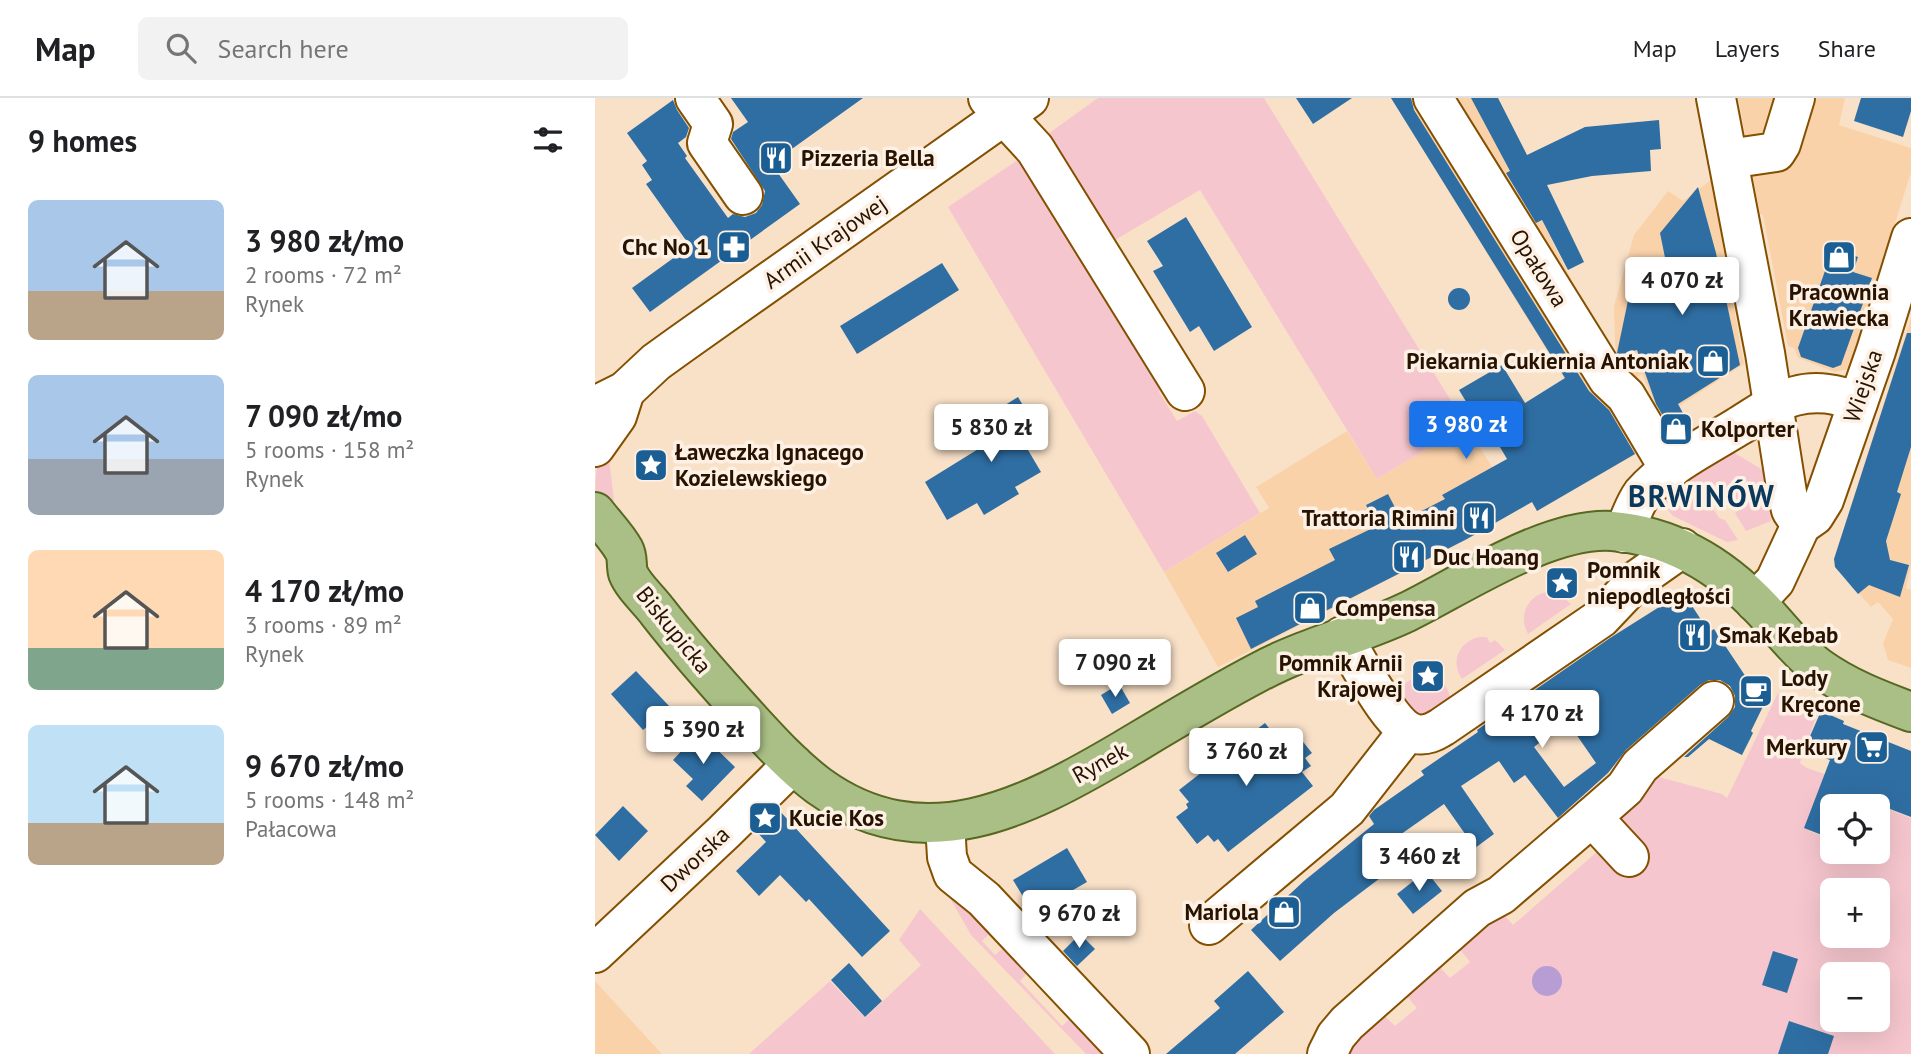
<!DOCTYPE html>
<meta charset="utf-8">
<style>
body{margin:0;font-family:"PT Sans",sans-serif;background:#f2f2f2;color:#202124;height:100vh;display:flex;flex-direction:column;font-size:26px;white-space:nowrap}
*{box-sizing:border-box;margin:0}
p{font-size:23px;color:#757577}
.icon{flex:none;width:38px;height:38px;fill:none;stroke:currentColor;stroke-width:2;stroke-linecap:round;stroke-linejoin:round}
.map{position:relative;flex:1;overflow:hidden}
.drawer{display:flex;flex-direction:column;background:#fff;width:595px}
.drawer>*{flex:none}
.buttons{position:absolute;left:1225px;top:696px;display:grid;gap:14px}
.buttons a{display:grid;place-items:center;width:70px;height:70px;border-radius:10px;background:#fff;box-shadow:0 7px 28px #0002;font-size:35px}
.price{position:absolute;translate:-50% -60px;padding:0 16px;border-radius:7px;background:#fff;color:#222;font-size:23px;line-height:46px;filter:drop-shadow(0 2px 4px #0008)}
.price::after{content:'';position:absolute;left:50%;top:42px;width:21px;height:16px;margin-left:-10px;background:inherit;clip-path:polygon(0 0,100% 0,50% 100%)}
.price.on{background:#1a73e8;color:#fff}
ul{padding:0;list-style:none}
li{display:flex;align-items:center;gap:21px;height:175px;padding:0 28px}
li span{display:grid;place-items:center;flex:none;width:196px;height:140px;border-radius:10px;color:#555}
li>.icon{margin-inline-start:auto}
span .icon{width:84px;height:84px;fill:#fffc;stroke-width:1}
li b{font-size:30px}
h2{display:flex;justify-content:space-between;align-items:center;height:84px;padding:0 28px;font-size:30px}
header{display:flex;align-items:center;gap:42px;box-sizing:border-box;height:98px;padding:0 35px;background:#fff;border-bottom:2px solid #e0e0e0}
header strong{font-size:33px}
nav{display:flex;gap:38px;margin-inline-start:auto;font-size:24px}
.search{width:490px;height:63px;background:#f2f2f2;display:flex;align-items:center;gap:18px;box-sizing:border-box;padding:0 24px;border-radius:10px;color:#757577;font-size:26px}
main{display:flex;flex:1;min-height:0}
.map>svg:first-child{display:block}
</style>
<header>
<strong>Map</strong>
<div class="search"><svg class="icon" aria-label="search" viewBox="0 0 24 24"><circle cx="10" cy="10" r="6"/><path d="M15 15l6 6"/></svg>Search here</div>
<nav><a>Map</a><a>Layers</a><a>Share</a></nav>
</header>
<main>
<section class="drawer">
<h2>9 homes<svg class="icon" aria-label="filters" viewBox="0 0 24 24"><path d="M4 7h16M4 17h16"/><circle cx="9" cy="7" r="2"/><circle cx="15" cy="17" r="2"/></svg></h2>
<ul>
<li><span style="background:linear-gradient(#a9c7e8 65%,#b9a48a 0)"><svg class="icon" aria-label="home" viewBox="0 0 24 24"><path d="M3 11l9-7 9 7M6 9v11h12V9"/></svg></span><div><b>3 980 zł/mo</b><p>2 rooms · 72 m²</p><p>Rynek</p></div></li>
<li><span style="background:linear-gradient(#a9c7e8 60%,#9aa5b1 0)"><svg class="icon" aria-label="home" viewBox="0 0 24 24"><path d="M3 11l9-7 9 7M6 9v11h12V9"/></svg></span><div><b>7 090 zł/mo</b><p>5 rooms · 158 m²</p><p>Rynek</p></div></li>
<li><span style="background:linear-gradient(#ffd9b3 70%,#7fa58c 0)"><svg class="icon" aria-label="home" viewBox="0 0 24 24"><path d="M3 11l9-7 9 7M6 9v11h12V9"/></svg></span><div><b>4 170 zł/mo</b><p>3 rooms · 89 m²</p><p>Rynek</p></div></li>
<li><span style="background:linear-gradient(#bfe0f5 70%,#b9a48a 0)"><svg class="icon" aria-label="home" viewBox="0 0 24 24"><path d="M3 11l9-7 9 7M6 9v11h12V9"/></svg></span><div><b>9 670 zł/mo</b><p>5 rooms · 148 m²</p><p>Pałacowa</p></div></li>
</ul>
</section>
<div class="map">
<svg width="1316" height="956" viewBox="0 0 1316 956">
<rect width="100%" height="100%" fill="#f9e1c8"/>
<g fill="#fad2aa">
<polygon points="796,0 902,0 937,66 927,93 948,125 1025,278 1020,245 1019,208 1039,137 1073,93 1088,103 1116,82 1149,266 1066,320 1047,276 1041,280 1026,281 1048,352 942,413 929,389 987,309"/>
<polygon points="1143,0 1250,0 1244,27 1316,50 1316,74 1255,271 1240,274 1203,260 1199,250 1193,248 1168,117 1165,116"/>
<polygon points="1316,220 1316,467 1311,490 1316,492 1316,570 1293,562 1288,545 1298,521 1283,504 1276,509 1241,470 1239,461"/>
<polygon points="871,327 923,411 872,441 623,569 569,474 674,410 661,389 752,333 782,381"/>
<polygon points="0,883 67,956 0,956"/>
</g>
<g fill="#f6c6ce" fill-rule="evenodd">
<polygon points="503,0 669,0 871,327 782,381 605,92 515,145 450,38"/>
<polygon points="433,55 569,277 564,294 582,323 600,313 607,318 665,415 569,474 353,109"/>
<path d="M1136,353L1168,372L1176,423L1151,433L1140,415L1144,412L1132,393L1114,404L1124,420L1130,422L1143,442L1132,444L1078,418C1071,411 1068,401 1075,393C1083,383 1123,362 1136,353Z"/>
<polygon points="14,360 20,411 0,396 2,362"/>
<path d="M952,494H958L962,500L966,497L976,506L933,536C923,518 932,498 952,494Z"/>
<path d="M884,539H892L895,545L900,542L910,552L867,581C855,563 864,544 884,539Z"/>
<path d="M822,577L830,588L842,580C851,586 856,595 855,606L831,628L803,599L807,588Z"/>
<path d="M1183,595L1222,616L1205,665L1212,670L1235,678L1214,733L1237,742V754H1283V709H1276L1278,705L1316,720V956H741L783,911L800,928L822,910L809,895L842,866L855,880L875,864L863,849L905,812L918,827L1003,753L1049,675L1127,696L1132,700ZM1237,793H1283V838H1237ZM1237,877H1283V922H1237Z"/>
<polygon points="347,786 398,832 387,843 400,857 411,847 435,872 425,883 467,928 478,918 521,956 491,956 376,837"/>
<polygon points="325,811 460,956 154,956 235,883 270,920 326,867 304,842"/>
</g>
<circle fill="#b89cd4" cx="952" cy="883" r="15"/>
<g fill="#2f6ea3" fill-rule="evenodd">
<polygon points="136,0 268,0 180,63 187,73 183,75 205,106 55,214 37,190 95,148 51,86 57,82 47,67 52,63 32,35 78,2 82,12 94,30 91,39 83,45 92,58 90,60 133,120 138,116 150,119 161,115 167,107 170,93 136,41 138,34 153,24"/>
<polygon points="701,0 757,0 718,26"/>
<polygon points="796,0 816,0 819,12 994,293 1014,312 1040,356 942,413 937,404 872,441 656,551 641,520 663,509 660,503 740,462 734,451 782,428 771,407 793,396 807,423 850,401 847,397 912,361 892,327 887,330 864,292 907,267 930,305 970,280"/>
<polygon points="876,0 903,0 932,57 990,29 1064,22 1066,51 1055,52 1056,73 997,78 952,87 989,164 973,172 947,122 941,125 911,75 915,73"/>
<polygon points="1266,0 1316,0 1316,13 1308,39 1259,23"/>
<polygon points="1103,89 1121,155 1145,267 1083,306 1094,326 1078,335 1061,306 1042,252 1024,257 1022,255 1035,193 1075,184 1065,135"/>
<polygon points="591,119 657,229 619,253 604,228 595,234 558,173 568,168 552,143"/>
<polygon points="1238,150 1263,159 1258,174 1277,180 1246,267 1238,270 1206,259 1203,250"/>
<polygon points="347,165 364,192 262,256 245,228"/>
<circle cx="864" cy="201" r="11"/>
<polygon points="1312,235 1316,235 1316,349 1302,394 1306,396 1291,443 1295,462 1314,467 1305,499 1274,487 1263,496 1240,469 1239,461"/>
<polygon points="423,299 449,343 433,352 446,374 420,389 424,396 389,417 382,405 352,422 330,384 393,345 381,325"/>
<polygon points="650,437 662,456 633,474 621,455"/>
<path d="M1088,494L1114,534L1119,531L1151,579L1177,590L1156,633L1158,635L1147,657L1114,641L1093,659H1089L1133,619L1140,609V598L1135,588L1125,582H1114L1105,587L1031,652L1013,675L963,720L930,677L919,685L904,663L866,688L899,736L880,750L849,706L782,753L797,771L739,815L685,863L656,832L709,783L779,726L774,718L779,712L829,677L826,673L883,634L882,632L1015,540ZM972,623L1001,665L969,689L939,649Z"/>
<polygon points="41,573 75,609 48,632 16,596"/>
<polygon points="524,586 535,605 517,616 506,597"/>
<polygon points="1226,613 1249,623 1248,626 1316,653 1316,719 1274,703 1272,709 1237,709 1237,741 1209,730 1235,662 1209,652"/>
<polygon points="670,625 681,639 689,632 695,640 701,635 717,655 710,660 716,668 707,674 718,688 633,754 623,741 619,744 613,737 602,746 581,719 593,710 591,706 594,704 584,692"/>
<polygon points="104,634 140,669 107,703 91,688 98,681 78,662"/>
<polygon points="28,708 53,733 24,763 0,737"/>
<polygon points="183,711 295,833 267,859 214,801 211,804 185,777 164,798 141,773 171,744 161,733"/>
<polygon points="472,750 492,784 438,815 418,782"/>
<polygon points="831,773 847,793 818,816 802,796"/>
<polygon points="485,836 500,851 482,868 468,853"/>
<polygon points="1178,853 1203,861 1192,895 1167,887"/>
<polygon points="254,865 287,903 270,919 236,882"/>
<polygon points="653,873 689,914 640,956 571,956 625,910 619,903"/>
<polygon points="1194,923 1239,938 1233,956 1183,956"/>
</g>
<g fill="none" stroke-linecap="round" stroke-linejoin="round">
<g stroke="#845000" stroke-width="42">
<g id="minor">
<polyline points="100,0 118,26 112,45 148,97"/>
<polyline points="393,0 440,51 590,293"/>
<polyline points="838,0 1013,281 1031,298 1075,372"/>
<polyline points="1121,0 1170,255 1192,395 1196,412 1206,427"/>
<polyline points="1133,61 1181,54 1186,46 1200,0"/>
<polyline points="0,311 6,305 30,293 61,264 86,246 434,0"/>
<polyline points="0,349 22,318 30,293"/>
<polyline points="1206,427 1219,418 1229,402 1281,253 1316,140"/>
<path d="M1029,435C1034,422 1039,407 1047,396C1072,367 1112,348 1144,328C1161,318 1180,303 1200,298C1222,292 1242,296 1263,304"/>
<polyline points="1160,504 1180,483 1206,427"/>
<path d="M747,538C762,560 796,631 821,636C831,638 839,634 847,629L1006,520L1043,481L1087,450"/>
<polyline points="997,719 1034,759"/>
<polyline points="350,726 352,759 358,776 389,801 535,956"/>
<polyline points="614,827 752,711 813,633"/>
<polyline points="0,855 129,734 198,666"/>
<polyline points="732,956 741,938 752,925 882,810 906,797 997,719 1030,690 1045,668 1119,603"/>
</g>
</g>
<g stroke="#576821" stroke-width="42">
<path id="major" d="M0,414C9,426 22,439 29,452C33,459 31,468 33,475C38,488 54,502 62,513C90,549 120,583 150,616C173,641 196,667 224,688C328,763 430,710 527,653C572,626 618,598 664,574C712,548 764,537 812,514C869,486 953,429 1017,433C1078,438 1127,468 1168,512C1186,531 1203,554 1223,569C1252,590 1284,602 1316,614"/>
</g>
<use href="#minor" stroke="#fff" stroke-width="38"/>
<use href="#major" stroke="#aabf85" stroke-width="38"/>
</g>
<defs>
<g id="restaurant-square" transform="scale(1.75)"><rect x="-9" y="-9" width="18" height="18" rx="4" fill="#1a5e93" stroke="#fdf0e4"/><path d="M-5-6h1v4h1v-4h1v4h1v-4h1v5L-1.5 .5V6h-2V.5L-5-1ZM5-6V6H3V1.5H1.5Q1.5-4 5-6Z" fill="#fff"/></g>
<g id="pharmacy-square" transform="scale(1.75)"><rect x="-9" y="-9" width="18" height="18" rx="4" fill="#1a5e93" stroke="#fdf0e4"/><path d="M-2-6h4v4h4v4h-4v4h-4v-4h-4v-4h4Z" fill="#fff"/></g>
<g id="shop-square" transform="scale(1.75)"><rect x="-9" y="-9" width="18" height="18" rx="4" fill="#1a5e93" stroke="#fdf0e4"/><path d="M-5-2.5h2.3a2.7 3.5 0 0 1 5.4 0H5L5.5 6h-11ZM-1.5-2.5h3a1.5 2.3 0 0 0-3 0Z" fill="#fff"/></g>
<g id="sight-square" transform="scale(1.75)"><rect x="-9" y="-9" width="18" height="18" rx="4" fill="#1a5e93" stroke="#fdf0e4"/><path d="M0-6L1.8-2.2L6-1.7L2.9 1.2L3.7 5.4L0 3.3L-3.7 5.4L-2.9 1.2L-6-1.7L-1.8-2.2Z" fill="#fff"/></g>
<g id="cafe-square" transform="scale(1.75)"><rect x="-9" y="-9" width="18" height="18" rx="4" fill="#1a5e93" stroke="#fdf0e4"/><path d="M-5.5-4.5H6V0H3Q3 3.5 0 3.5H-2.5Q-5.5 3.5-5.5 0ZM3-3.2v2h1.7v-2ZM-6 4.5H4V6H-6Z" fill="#fff"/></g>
<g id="supermarket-square" transform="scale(1.75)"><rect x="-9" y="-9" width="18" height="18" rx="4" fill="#1a5e93" stroke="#fdf0e4"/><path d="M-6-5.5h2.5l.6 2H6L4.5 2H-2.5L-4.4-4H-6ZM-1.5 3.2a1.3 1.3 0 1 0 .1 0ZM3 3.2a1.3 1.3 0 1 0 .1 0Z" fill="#fff"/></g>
</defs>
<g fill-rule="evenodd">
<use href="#restaurant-square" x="181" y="60"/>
<use href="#pharmacy-square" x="139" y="149"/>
<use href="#shop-square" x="1244" y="159"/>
<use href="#shop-square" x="1118" y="263"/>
<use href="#shop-square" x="1081" y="331"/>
<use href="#sight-square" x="56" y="367"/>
<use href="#restaurant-square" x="884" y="420"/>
<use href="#restaurant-square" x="814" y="459"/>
<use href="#sight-square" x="967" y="485"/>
<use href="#shop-square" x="715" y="510"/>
<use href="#restaurant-square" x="1100" y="537"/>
<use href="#sight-square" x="833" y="578"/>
<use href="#cafe-square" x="1161" y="593"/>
<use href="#supermarket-square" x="1277" y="649"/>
<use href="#sight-square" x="170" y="720"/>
<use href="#shop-square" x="689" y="814"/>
</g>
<g text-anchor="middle" stroke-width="7" stroke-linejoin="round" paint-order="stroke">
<g font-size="23" font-weight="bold" fill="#281300" stroke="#fdf0e4" text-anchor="start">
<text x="206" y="68">Pizzeria Bella</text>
<text x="114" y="157" text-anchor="end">Chc No 1</text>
<text x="1244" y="202" text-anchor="middle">Pracownia<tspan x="1244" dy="26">Krawiecka</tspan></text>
<text x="1094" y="271" text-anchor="end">Piekarnia Cukiernia Antoniak</text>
<text x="1106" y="339">Kolporter</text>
<text x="80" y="362">Ławeczka Ignacego<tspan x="80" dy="26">Kozielewskiego</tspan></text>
<text x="860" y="428" text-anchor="end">Trattoria Rimini</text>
<text x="838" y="467">Duc Hoang</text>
<text x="992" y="480">Pomnik<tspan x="992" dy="26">niepodległości</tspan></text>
<text x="740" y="518">Compensa</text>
<text x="1124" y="545">Smak Kebab</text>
<text x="808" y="573" text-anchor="end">Pomnik Arnii<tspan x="808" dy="26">Krajowej</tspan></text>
<text x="1186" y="588">Lody<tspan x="1186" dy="26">Kręcone</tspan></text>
<text x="1252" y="657" text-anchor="end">Merkury</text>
<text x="194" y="728">Kucie Kos</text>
<text x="664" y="822" text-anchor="end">Mariola</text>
</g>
<g font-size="23" fill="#281300" stroke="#fdf0e4">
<text transform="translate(230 144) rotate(-35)" y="8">Armii Krajowej</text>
<text transform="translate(944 170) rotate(58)" y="8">Opałowa</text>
<text transform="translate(1268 288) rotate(-71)" y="8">Wiejska</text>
<text transform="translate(79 532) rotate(51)" y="8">Biskupicka</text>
<text transform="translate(505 665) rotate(-29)" y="8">Rynek</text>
<text transform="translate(100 761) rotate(-43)" y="8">Dworska</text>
</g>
<g font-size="30" font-weight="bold" letter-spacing="2" fill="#0a395d" stroke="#fdf0e4">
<text x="1107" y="409">BRWINÓW</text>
</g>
</g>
</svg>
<div class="buttons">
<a><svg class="icon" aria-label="locate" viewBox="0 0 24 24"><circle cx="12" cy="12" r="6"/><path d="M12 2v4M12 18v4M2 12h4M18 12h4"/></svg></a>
<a>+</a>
<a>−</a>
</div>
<b class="price" style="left:1087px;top:219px">4 070 zł</b>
<b class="price on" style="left:871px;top:363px">3 980 zł</b>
<b class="price" style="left:396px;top:366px">5 830 zł</b>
<b class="price" style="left:520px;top:601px">7 090 zł</b>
<b class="price" style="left:947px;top:652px">4 170 zł</b>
<b class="price" style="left:108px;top:668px">5 390 zł</b>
<b class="price" style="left:651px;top:690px">3 760 zł</b>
<b class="price" style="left:824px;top:795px">3 460 zł</b>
<b class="price" style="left:484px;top:852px">9 670 zł</b>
</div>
</main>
